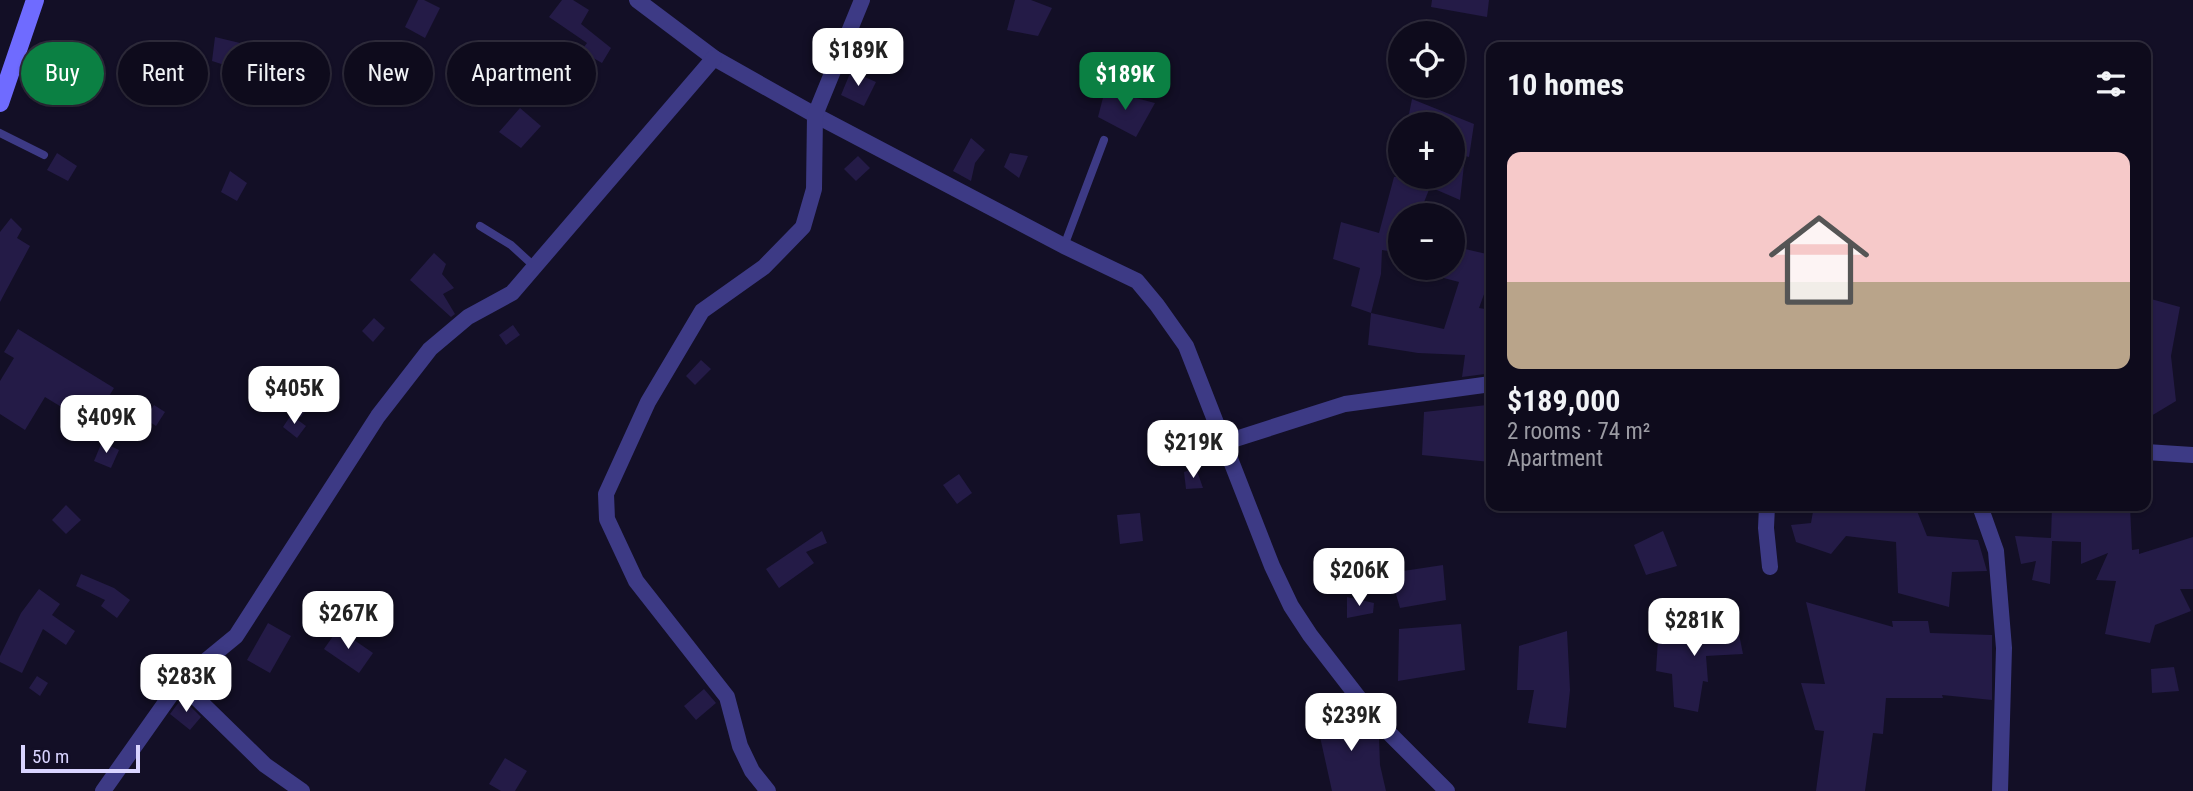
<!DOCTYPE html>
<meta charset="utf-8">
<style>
body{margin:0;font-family:"Roboto Condensed",sans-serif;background:#1c1929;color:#f1f3f6;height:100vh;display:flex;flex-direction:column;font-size:26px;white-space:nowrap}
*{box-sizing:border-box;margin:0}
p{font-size:23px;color:#9b9ba3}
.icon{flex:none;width:38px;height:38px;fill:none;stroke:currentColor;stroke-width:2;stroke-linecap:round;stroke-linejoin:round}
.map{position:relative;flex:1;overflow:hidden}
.drawer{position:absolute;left:1486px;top:42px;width:665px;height:469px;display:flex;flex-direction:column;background:#0e0b1c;border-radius:14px;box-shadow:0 2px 5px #0004,0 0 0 2px #2e2b3b}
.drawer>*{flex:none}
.top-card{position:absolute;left:21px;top:42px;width:665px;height:63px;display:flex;gap:14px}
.buttons{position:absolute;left:1388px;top:21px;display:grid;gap:14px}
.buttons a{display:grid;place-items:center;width:77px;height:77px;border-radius:50%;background:#0e0b1c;box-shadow:0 2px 5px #0004,0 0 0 2px #2e2b3b;font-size:35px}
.scale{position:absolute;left:21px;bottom:18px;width:119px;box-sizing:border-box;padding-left:7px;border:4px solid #d9d4ff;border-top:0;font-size:19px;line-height:24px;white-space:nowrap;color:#d9d4ff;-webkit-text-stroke:5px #130f26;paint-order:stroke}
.price{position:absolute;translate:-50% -60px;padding:0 16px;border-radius:14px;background:#fff;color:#222;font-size:23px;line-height:46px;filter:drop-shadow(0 2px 4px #0008)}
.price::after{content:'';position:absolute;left:50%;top:42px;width:21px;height:16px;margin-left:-10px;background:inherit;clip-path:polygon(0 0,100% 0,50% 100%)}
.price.active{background:#0b8043;color:#fff}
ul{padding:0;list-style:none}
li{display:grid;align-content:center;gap:14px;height:371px;padding:0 21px}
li+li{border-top:2px solid #2e2b3b}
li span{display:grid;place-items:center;height:217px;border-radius:14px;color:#555}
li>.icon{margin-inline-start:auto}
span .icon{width:126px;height:126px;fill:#fffc;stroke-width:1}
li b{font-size:30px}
h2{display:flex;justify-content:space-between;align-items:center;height:84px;padding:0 21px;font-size:30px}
.pill{padding:0 24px;border-radius:32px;background:#0e0b1c;box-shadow:0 2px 5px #0004,0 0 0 2px #2e2b3b;font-size:24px;line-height:63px}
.pill.active{background:#0b8043;color:#fff}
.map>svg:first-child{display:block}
</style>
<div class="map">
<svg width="2193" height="791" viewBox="0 0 2193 791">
<rect width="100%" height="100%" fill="#130f26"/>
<g fill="#241b47">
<polygon points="418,0 424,0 440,8 425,38 405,27"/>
<polygon points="562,0 573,0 589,10 581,24 611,48 602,63 581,51 587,43 549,17"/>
<polygon points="1015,0 1031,0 1052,8 1038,36 1007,30"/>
<polygon points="1432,0 1489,0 1487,17 1431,7"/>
<polygon points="215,37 240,43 237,69 212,61"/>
<polygon points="1096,55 1120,59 1113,80 1096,76"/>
<polygon points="851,71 876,82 864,106 841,95"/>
<polygon points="1105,90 1155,103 1136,137 1098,117"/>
<polygon points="1412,99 1474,124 1469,157 1465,156 1460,200 1430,187 1431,177 1452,177 1452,124 1407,124"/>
<polygon points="520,108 541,126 521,148 499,132"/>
<polygon points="971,138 985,150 975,163 971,181 953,171"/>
<polygon points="57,153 77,166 68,181 47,170"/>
<polygon points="1010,153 1028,156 1019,178 1004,167"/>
<polygon points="858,156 870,168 856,181 844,169"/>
<polygon points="230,171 247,183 237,201 221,192"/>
<polygon points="1394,177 1413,177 1430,187 1419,215 1400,215 1400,253 1382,250 1381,274 1371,313 1351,306 1360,268 1333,259 1341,222 1379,233"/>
<polygon points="11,218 22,229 17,238 30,246 0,302 0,232"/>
<polygon points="1452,246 1491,255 1491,275 1479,308 1491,310 1491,355 1485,374 1462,377 1465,355 1418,353 1368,345 1371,313 1444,329 1459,282 1421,272 1421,268 1452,268"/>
<polygon points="434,253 446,264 442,274 454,288 443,294 455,314 451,317 410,280"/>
<polygon points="2151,299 2180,307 2171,356 2176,401 2146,419 2146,321"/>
<polygon points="374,318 385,328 373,342 362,331"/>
<polygon points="513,325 520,335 506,345 499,335"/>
<polygon points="18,329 114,388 91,425 45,397 25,430 0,414 0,381 14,358 4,352"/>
<polygon points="701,360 711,369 695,385 686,376"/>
<polygon points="303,380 319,392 301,417 285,405"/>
<polygon points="154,405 165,412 156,426 145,419"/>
<polygon points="1487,405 1490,462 1422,455 1424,412"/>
<polygon points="291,415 306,426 297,438 283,427"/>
<polygon points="102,442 119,450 111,468 94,461"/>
<polygon points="1196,468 1203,488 1186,489 1184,472"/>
<polygon points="959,474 972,493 957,504 943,485"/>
<polygon points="66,505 81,520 66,534 52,520"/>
<polygon points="1814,506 1874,506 1889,509 1888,506 1915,506 1927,536 1978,540 1987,571 1952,572 1949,607 1898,593 1896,542 1846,536 1831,554 1796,542 1791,525 1811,523"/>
<polygon points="2052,506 2130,506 2132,550 2139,549 2139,554 2193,537 2193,589 2180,589 2191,611 2155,625 2150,643 2105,634 2116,581 2096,580 2108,553 2081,564 2081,542 2052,541 2050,584 2032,580 2036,561 2021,564 2015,536 2051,538"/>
<polygon points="1140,513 1143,541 1120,544 1117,515"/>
<polygon points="822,531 827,543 806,552 814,563 779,588 766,569"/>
<polygon points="1663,531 1677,566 1646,575 1634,545"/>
<polygon points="1443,565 1446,600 1400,608 1390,573"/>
<polygon points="81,574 114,588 130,600 117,618 101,606 105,600 76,586"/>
<polygon points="39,589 60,604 52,615 75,631 66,645 43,629 22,673 0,662 0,656 21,613"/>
<polygon points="1347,597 1374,603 1373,613 1347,618"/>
<polygon points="1806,602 1893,627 1892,621 1928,621 1930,633 1992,635 1992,700 1942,695 1943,698 1886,698 1883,734 1873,733 1865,791 1816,791 1824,731 1815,730 1801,683 1825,684"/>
<polygon points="1736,619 1743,654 1706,656 1708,682 1703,681 1698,712 1674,707 1672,674 1656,671 1659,624 1714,638 1709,621"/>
<polygon points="268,623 291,636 270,673 247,660"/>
<polygon points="1461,624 1465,670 1398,681 1399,629"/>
<polygon points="338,629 373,653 359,673 324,649"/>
<polygon points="1567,631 1570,690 1566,728 1528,723 1534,690 1517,690 1519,646"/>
<polygon points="2174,667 2179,691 2152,693 2151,669"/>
<polygon points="37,676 48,683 40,696 29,688"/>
<polygon points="704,689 716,703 696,720 684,706"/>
<polygon points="182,698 201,717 190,730 170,714"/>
<polygon points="1351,705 1379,738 1380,765 1386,791 1332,791 1317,723"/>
<polygon points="505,758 527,771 515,791 501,791 489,784"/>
</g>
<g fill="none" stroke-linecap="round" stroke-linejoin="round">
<g stroke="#3d3a85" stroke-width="8">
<polyline points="0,133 44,155"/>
<polyline points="480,226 511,245 535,267"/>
<polyline points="1064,246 1104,140"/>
</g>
<g stroke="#3d3a85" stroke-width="16">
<polyline points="637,0 714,58 815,115 1064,246 1137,281 1157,305 1186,346 1272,566 1291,606 1310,635 1375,719 1447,791"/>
<polyline points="1223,443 1345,404 1491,384"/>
<polyline points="2146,452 2193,455"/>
<polyline points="1767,506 1766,528 1770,567"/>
<polyline points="1980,506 1996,551 2004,648 2000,791"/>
<polyline points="180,682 265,765 302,791"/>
<polyline points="103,791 180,682 236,636 378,416 430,349 468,317 512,293 714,58"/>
<polyline points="768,791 752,771 740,746 727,697 636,581 607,519 606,494 648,402 702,311 764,267 803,227 814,189 815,115 862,0"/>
</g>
<polyline stroke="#6f6bff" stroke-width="18" points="0,103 35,0"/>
</g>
</svg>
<div class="buttons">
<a><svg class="icon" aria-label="locate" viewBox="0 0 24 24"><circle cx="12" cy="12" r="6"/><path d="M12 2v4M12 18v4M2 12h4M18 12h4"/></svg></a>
<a>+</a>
<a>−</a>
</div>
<div class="scale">50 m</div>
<b class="price" style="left:858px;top:88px">$189K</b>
<b class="price active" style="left:1125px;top:112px">$189K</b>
<b class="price" style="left:294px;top:426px">$405K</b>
<b class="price" style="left:106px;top:455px">$409K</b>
<b class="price" style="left:1193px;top:480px">$219K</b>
<b class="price" style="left:1359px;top:608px">$206K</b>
<b class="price" style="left:348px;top:651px">$267K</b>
<b class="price" style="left:1694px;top:658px">$281K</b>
<b class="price" style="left:186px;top:714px">$283K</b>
<b class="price" style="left:1351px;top:753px">$239K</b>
<div class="top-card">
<a class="pill active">Buy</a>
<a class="pill">Rent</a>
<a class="pill">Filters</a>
<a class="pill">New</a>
<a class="pill">Apartment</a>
</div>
<section class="drawer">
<h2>10 homes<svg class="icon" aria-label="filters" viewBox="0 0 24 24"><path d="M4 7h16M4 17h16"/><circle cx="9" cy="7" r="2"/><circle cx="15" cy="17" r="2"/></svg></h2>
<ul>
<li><span style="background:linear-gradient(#f6c9c9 60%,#b9a48a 0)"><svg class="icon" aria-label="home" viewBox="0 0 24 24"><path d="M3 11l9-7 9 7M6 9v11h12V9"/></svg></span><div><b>$189,000</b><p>2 rooms · 74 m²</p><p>Apartment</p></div></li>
</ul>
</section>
</div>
